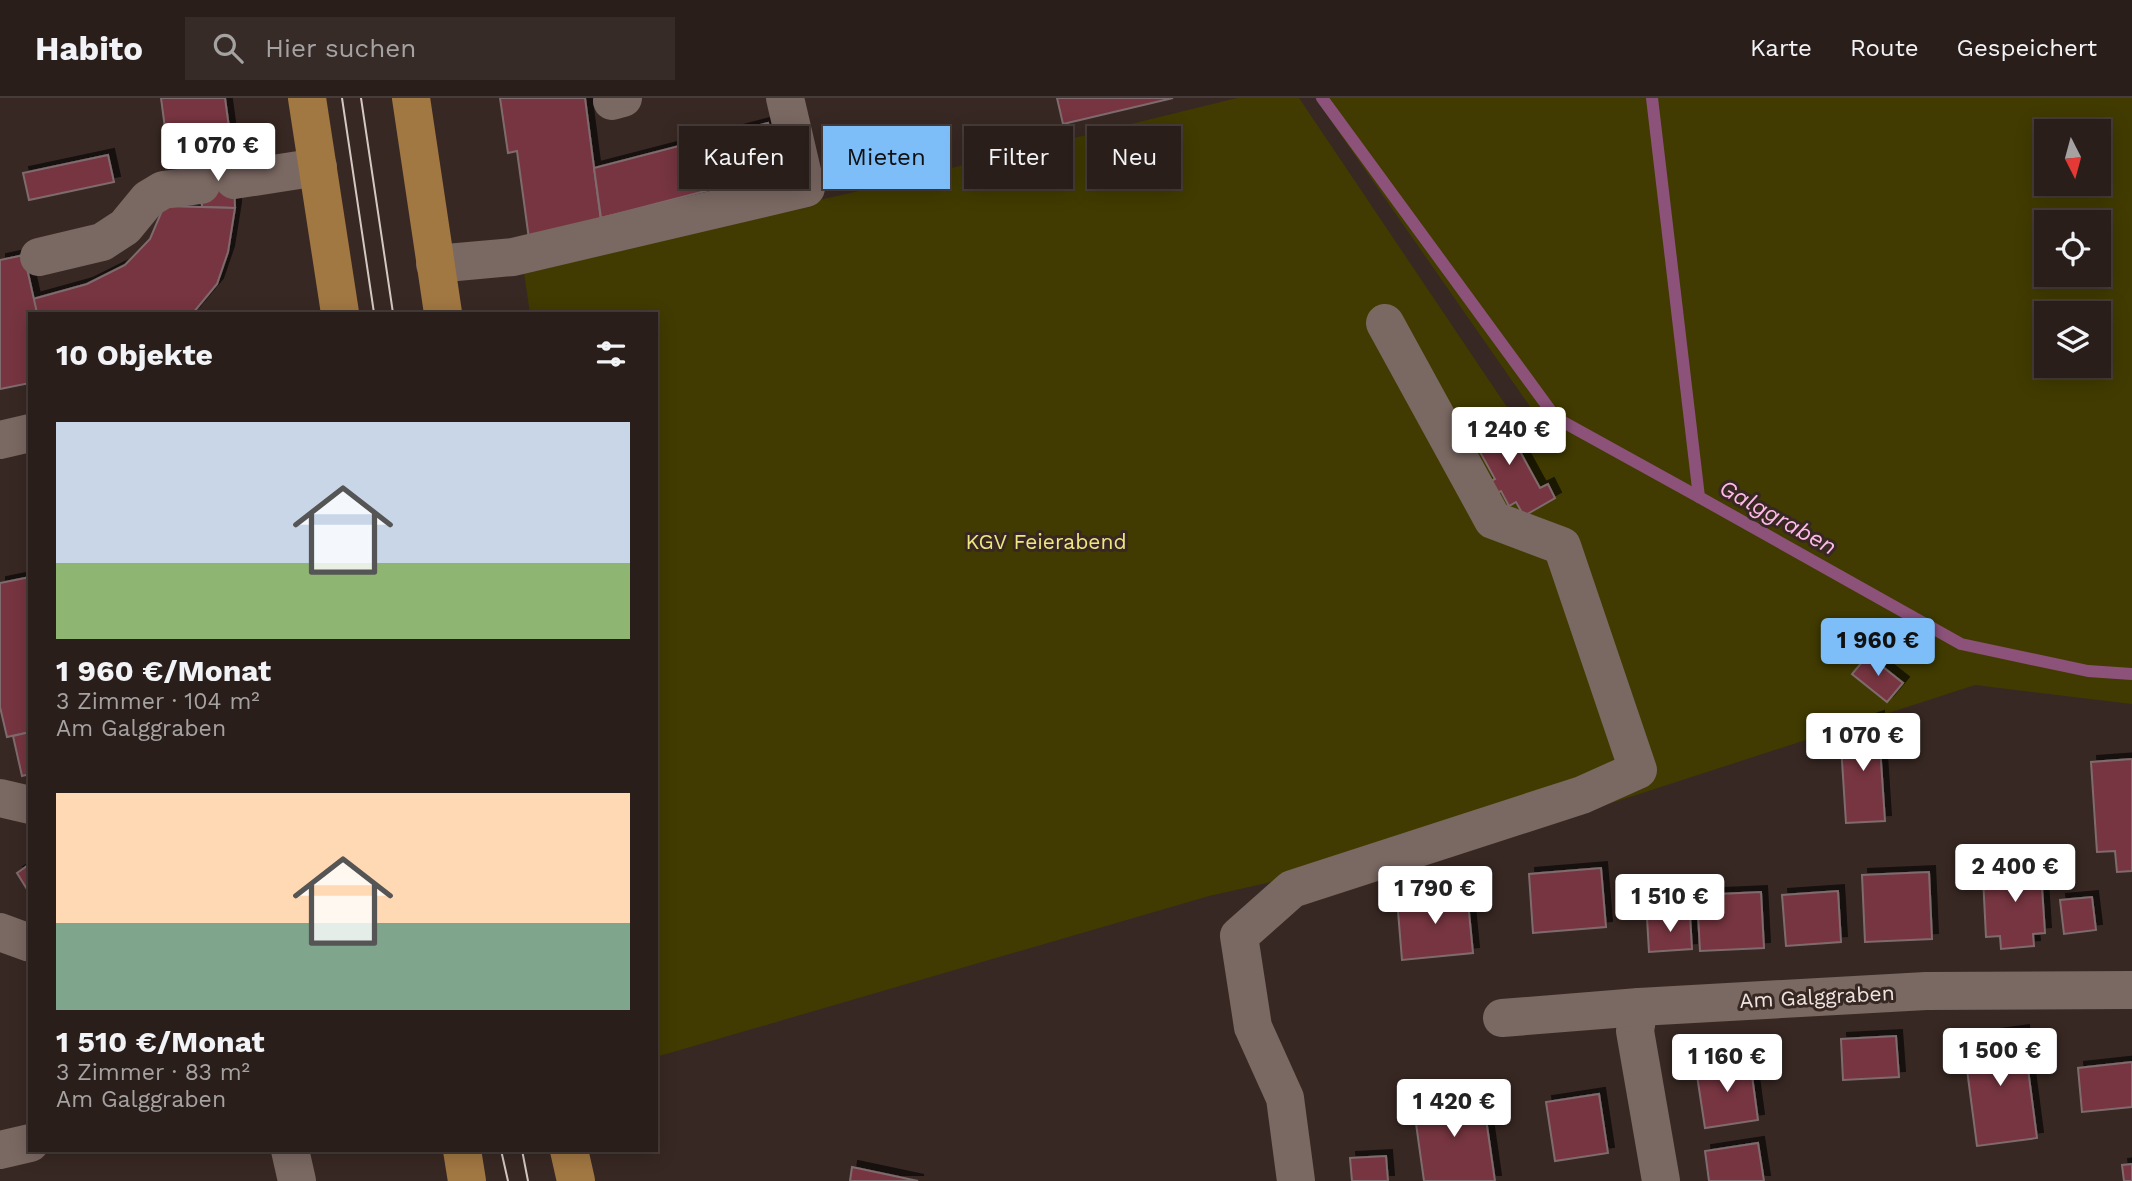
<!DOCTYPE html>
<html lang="de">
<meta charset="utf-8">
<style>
body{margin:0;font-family:"Work Sans",sans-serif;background:#362b27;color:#f1f3f6;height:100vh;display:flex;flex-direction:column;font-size:26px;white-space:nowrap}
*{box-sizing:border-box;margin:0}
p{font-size:23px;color:#a5a2a2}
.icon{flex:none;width:38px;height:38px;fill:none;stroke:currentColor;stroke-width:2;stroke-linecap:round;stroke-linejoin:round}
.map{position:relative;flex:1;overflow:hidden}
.drawer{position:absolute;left:28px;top:214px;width:630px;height:840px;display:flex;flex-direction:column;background:#2a1e1a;border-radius:0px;box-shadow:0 4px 18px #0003,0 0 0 2px #463c39}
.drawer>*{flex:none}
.guide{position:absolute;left:679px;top:28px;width:665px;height:63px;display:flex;gap:14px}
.needle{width:46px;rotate:174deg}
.tools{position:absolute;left:2034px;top:21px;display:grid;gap:14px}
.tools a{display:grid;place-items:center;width:77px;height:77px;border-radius:0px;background:#2a1e1a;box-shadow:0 4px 18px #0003,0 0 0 2px #463c39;font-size:35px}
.price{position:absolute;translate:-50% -60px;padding:0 16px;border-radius:7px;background:#fff;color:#222;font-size:23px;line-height:46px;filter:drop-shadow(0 2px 4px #0008)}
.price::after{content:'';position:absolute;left:50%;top:42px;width:21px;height:16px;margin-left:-10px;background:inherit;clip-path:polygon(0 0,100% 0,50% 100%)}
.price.on{background:#7dbef9;color:#111}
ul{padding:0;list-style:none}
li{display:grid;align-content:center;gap:14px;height:371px;padding:0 28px}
li span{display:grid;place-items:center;height:217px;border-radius:0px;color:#555}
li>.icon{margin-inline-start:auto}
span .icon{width:126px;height:126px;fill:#fffc;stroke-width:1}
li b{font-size:30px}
h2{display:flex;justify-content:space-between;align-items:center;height:84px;padding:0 28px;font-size:30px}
.chip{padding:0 24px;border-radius:0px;background:#2a1e1a;box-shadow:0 4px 18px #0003,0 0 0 2px #463c39;font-size:24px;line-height:63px}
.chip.on{background:#7dbef9;color:#111}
header{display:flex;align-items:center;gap:42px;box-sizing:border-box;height:98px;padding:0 35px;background:#2a1e1a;border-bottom:2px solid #463c39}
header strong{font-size:33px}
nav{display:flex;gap:38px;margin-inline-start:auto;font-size:24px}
.search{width:490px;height:63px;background:#362b27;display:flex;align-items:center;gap:18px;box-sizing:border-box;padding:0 24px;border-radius:0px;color:#a5a2a2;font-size:26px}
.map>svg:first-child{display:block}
</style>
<header>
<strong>Habito</strong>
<div class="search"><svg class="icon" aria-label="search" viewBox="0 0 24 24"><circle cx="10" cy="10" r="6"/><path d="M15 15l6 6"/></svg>Hier suchen</div>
<nav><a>Karte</a><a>Route</a><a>Gespeichert</a></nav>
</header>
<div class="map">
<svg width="2132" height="1083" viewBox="0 0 2132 1083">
<defs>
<filter id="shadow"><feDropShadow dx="6" dy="-6" stdDeviation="0" flood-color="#0009"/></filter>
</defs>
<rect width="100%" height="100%" fill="#382823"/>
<path fill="#413b01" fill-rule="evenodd" d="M1237,0H1299L1517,324L1545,330L1315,0H2132V606L1975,587L1596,710L1209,798L656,959V215H530L523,168L846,96ZM2046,33H2098V86H2046ZM2046,124H2098V177H2046ZM2046,215H2098V268H2046Z"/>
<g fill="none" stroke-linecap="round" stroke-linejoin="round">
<g stroke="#8c527a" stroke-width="12">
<polyline points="1322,0 1556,320 1699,399"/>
<polyline points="1652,0 1699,399 1961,546 2088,573 2132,576"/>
</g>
</g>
<g fill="#763440" stroke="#7f6b6d" stroke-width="2" filter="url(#shadow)">
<polygon points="161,0 225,0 233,59 170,68"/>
<polygon points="500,0 585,0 602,131 529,141 517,53 508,55"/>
<polygon points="1057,0 1173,0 1063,26"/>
<polygon points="768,25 783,80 750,89 748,82 601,120 594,70"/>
<polygon points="108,57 114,84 29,102 23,75"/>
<polygon points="233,59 235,110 202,109 200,64"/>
<polygon points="164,108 235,110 228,154 217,186 193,215 37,215 33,201 87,186 125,167 150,141"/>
<polygon points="24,157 37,215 30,215 30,285 0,291 0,162"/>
<polygon points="1500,317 1540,390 1548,386 1555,400 1524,418 1516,404 1509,408 1501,393 1493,397 1487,385 1495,381 1469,334"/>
<polygon points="30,479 30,634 7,639 0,609 0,485"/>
<polygon points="1868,557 1903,585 1887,604 1852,576"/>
<polygon points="1878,619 1885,723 1846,725 1840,632"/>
<polygon points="30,634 30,676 22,678 13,638"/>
<polygon points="2132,661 2132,773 2117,774 2115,753 2097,754 2091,664"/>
<polygon points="2040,759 2045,835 2033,836 2034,848 2001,851 2000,838 1986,839 1983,779 2008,777 2006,762"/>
<polygon points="30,766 30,796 17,775"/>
<polygon points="1601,770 1606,829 1533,835 1529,776"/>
<polygon points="1929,774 1932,841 1865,844 1862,777"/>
<polygon points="1838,793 1841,844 1786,848 1782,797"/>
<polygon points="1467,794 1473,855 1402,862 1397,801"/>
<polygon points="1761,794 1764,850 1700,853 1697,797"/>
<polygon points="2092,799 2096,832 2064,836 2060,802"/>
<polygon points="1690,817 1692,851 1649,854 1647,820"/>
<polygon points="2023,933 2037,1040 1977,1048 1963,941"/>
<polygon points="1896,938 1899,979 1843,982 1841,941"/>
<polygon points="1750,963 1758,1022 1705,1030 1696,971"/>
<polygon points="2132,964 2132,1009 2082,1014 2078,970"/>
<polygon points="1482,993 1495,1083 1424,1083 1413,1004"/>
<polygon points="1599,996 1608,1055 1555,1063 1546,1004"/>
<polygon points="1758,1045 1764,1083 1709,1083 1705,1053"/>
<polygon points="1386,1058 1388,1083 1352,1083 1350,1060"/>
<polygon points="2132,1066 2132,1083 2124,1083 2122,1067"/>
<polygon points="852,1069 918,1083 850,1083"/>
</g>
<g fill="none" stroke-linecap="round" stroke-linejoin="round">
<g stroke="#7a6862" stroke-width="38">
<polyline points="612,3 623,0"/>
<polyline points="234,82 318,69"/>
<polyline points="39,159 102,144 125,129 148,101 163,92 201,87"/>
<polyline points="435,166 513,159 806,90 785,0"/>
<polyline points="0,342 30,335"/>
<polyline points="0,700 30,707"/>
<polyline points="0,834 30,845"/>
<polyline points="1639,909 1635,933 1661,1083"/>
<polyline points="1502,920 1639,909 1926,893 2132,892"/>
<polyline points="0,1052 30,1045"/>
<polyline points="290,1052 297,1083"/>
<polyline points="1296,1083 1285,1000 1253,929 1239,838 1292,791 1582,697 1638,672 1562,448 1493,422 1385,225"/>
</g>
<g stroke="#a17742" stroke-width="38">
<polyline points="307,0 340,215"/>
<polyline points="411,0 443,215"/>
<polyline points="462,1052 467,1083"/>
<polyline points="569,1052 576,1083"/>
</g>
<g stroke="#d4c8c4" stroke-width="2">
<polyline points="342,0 374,215"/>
<polyline points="361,0 393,215"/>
<polyline points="501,1052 508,1083"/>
<polyline points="522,1052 528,1083"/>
</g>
</g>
<g text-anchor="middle" stroke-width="6" stroke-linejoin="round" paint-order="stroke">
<g font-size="21" fill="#f1e680" stroke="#382823">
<text x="1046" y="451">KGV Feierabend</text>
</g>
<g font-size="21" fill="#efe4e0" stroke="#382823">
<text transform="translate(1817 899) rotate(-3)" y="7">Am Galggraben</text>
</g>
<g font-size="23" font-style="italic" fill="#feb9e7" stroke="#382823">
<text transform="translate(1778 419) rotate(29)" y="8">Galggraben</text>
</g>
</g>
</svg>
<div class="tools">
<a><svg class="needle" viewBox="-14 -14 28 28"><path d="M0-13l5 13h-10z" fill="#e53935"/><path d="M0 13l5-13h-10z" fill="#a5a2a2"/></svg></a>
<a><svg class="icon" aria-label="locate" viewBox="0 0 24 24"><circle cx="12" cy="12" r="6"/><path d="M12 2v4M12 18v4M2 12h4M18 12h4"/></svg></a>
<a><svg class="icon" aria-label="layers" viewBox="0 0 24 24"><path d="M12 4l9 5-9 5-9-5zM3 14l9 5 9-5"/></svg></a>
</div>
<b class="price" style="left:218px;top:85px">1 070 €</b>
<b class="price" style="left:1509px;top:369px">1 240 €</b>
<b class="price on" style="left:1878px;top:580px">1 960 €</b>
<b class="price" style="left:1863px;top:675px">1 070 €</b>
<b class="price" style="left:2015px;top:806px">2 400 €</b>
<b class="price" style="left:1435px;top:828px">1 790 €</b>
<b class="price" style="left:1670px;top:836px">1 510 €</b>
<b class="price" style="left:2000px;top:990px">1 500 €</b>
<b class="price" style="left:1727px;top:996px">1 160 €</b>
<b class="price" style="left:1454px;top:1041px">1 420 €</b>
<div class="guide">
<a class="chip">Kaufen</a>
<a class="chip on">Mieten</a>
<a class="chip">Filter</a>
<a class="chip">Neu</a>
</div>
<section class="drawer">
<h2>10 Objekte<svg class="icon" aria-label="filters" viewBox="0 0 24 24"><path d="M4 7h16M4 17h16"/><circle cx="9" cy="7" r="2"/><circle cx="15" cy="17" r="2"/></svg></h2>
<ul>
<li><span style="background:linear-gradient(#c9d6e8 65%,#8fb573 0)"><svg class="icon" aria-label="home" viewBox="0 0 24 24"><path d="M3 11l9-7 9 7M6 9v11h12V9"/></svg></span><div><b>1 960 €/Monat</b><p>3 Zimmer · 104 m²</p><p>Am Galggraben</p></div></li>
<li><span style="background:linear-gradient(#ffd9b3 60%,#7fa58c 0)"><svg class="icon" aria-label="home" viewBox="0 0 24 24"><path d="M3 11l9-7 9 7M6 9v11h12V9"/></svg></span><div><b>1 510 €/Monat</b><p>3 Zimmer · 83 m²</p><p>Am Galggraben</p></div></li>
</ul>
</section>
</div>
